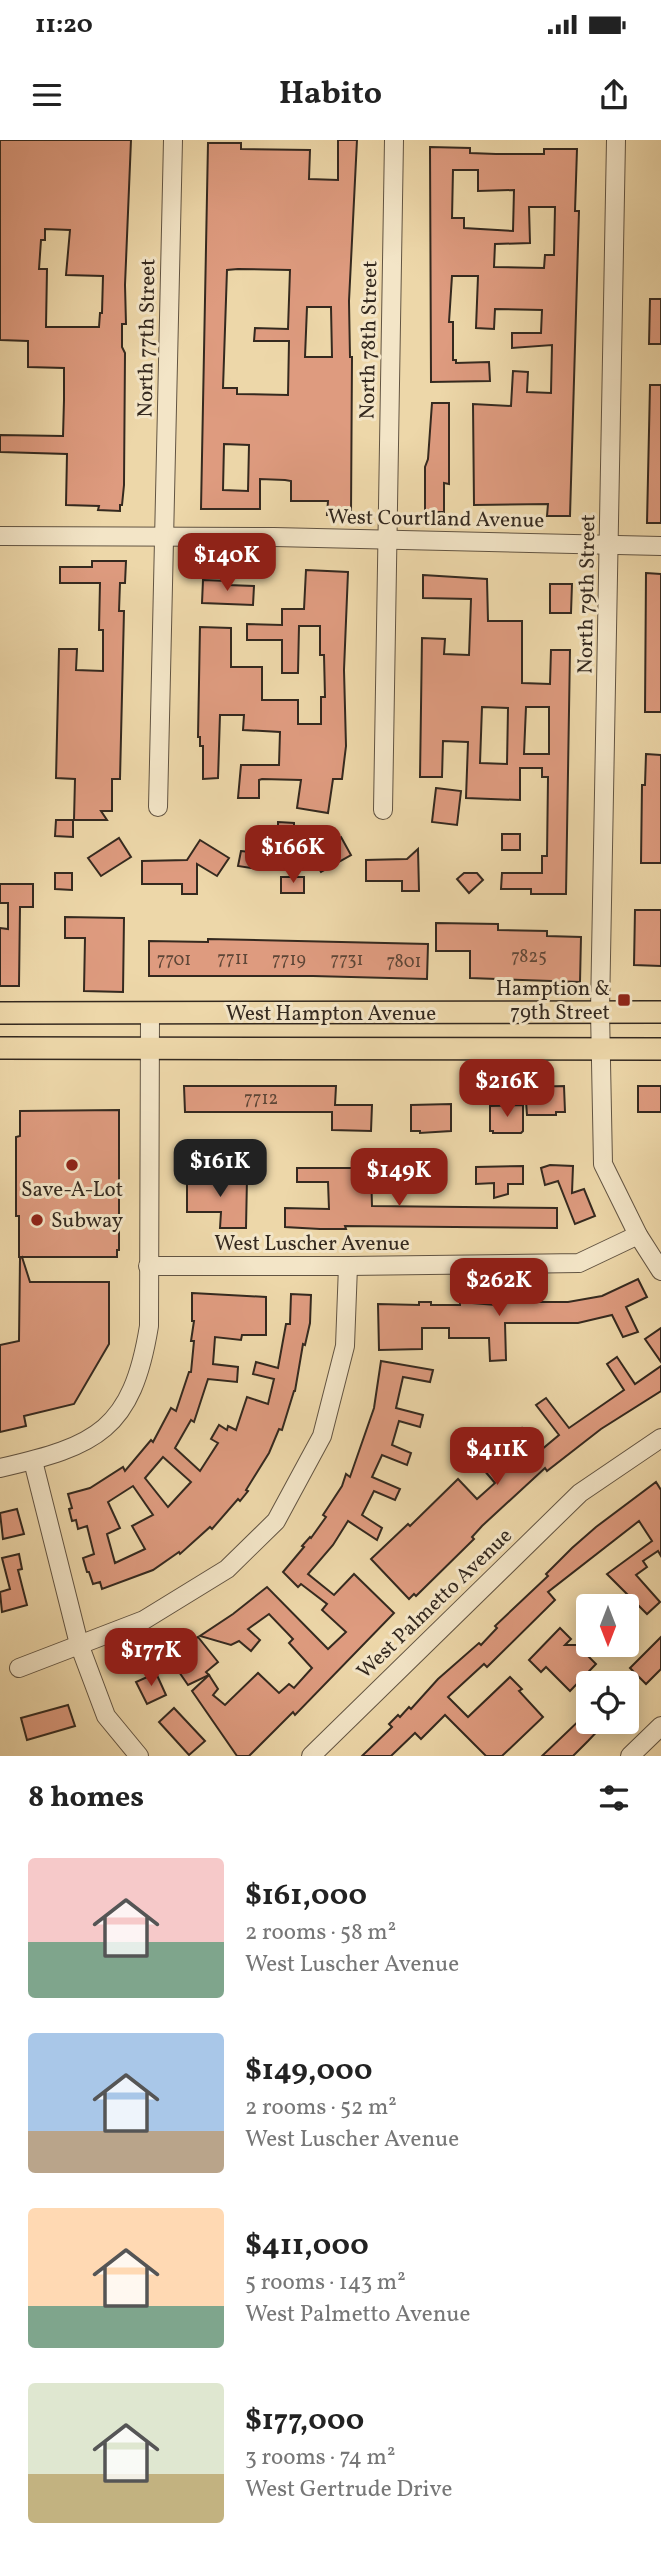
<!DOCTYPE html>
<meta charset="utf-8">
<style>
body{margin:0;font-family:Vollkorn,serif;background:#f2f2f2;color:#222;height:100vh;display:flex;flex-direction:column;font-size:26px;white-space:nowrap}
*{box-sizing:border-box;margin:0}
p{font-size:23px;color:#767676}
.icon{flex:none;width:38px;height:38px;fill:none;stroke:currentColor;stroke-width:2;stroke-linecap:round;stroke-linejoin:round}
.map{position:relative;height:1616px;overflow:hidden}
.sheet{display:flex;flex-direction:column;background:#fff;flex:1}
.sheet>*{flex:none}
.needle{width:46px;rotate:180deg}
.controls{position:absolute;left:576px;top:1454px;display:grid;gap:14px}
.controls a{display:grid;place-items:center;width:63px;height:63px;border-radius:7px;background:#fff;box-shadow:0 4px 18px #0003;font-size:35px}
.price{position:absolute;translate:-50% -60px;padding:0 16px;border-radius:14px;background:#8f2418;color:#fff;font-size:23px;line-height:46px;filter:drop-shadow(0 2px 4px #0008)}
.price::after{content:'';position:absolute;left:50%;top:42px;width:21px;height:16px;margin-left:-10px;background:inherit;clip-path:polygon(0 0,100% 0,50% 100%)}
.price.selected{background:#222;color:#fff}
ul{padding:0;list-style:none}
li{display:flex;align-items:center;gap:21px;height:175px;padding:0 28px}
li span{display:grid;place-items:center;flex:none;width:196px;height:140px;border-radius:7px;color:#555}
li>.icon{margin-inline-start:auto}
span .icon{width:84px;height:84px;fill:#fffc;stroke-width:1}
li b{font-size:30px}
h2{display:flex;justify-content:space-between;align-items:center;height:84px;padding:0 28px;font-size:30px}
.status{display:flex;justify-content:space-between;align-items:center;height:49px;padding:0 35px;background:#fff;direction:ltr}
.status svg{height:19px;fill:currentColor}
header{display:flex;justify-content:space-between;align-items:center;height:91px;padding:0 28px;background:#fff;font-size:32px;font-weight:700}
.map>svg:first-child{display:block}
</style>
<div class="status"><b>11:20</b><svg viewBox="0 0 49 12"><path d="M0 12V9h3v3zM5 12V6h3v6zM10 12V3h3v9zM15 12V0h3v12zM26 1h20v11H26zM47 4h2v5h-2z"/></svg></div>
<header><svg class="icon" aria-label="menu" viewBox="0 0 24 24"><path d="M4 6h16M4 12h16M4 18h16"/></svg>Habito<svg class="icon" aria-label="share" viewBox="0 0 24 24"><path d="M12 15V3M7 8l5-5 5 5M5 13v7h14v-7"/></svg></header>
<div class="map">
<svg width="661" height="1616" viewBox="0 0 661 1616">
<rect width="100%" height="100%" fill="#edd7a9"/>
<filter id="stains"><feTurbulence type="fractalNoise" baseFrequency=".00286" numOctaves="4"/><feColorMatrix values="0 0 0 0 .2 0 0 0 0 .09 0 0 0 0 .02 0 0 0 .5 -.17"/></filter>
<radialGradient id="worn" r=".72"><stop offset=".6" stop-color="#630" stop-opacity="0"/><stop offset="1" stop-color="#630" stop-opacity=".3"/></radialGradient>
<g fill="#de9b7f" stroke="#34291f" stroke-width="2" fill-rule="evenodd">
<path d="M0,0H131L125,145L126,184H122V207L125,213L124,345L122,365H120V371L98,370L99,366L66,365L67,314L0,312V295L63,296L64,260V228L28,227V201L0,200ZM45,89L70,90L66,135L103,136L102,173H100L99,187H46L47,129H39L41,100H45Z"/>
<path d="M338,0H357L349,161L350,217H352L351,375H327L328,361H291V341L285,340L260,339V369H201L208,3H241V9L310,10L309,39L338,40ZM238,129L290,130L288,189L255,188L254,201H289L288,255L237,254V248H223L227,130ZM307,167H331L332,217H305ZM224,304L249,305L248,351L223,350Z"/>
<path d="M430,7L470,8V13L496,14H544V9H577L575,71H579L570,376H547L548,364L474,365L473,264L511,266L513,231L528,232L527,252L551,253L552,205L512,208V193H541L542,170L495,169L494,189L476,188L478,136H452L449,182H453V220H456V223L489,222L490,241L431,242ZM453,30H478V51L514,50L513,91L464,88V78H452ZM529,67H555L554,115H545L544,128L494,127L495,104L530,103Z"/>
<polygon points="650,159 661,159 661,204 649,204"/>
<polygon points="650,245 661,245 661,383 647,383"/>
<polygon points="432,263 449,263 449,344 444,343 444,372 425,372 425,327 428,319"/>
<polygon points="92,421 126,421 125,443 120,443 119,471 124,471 120,639 112,639 112,671 101,671 107,680 74,680 75,639 56,638 59,509 77,509 76,530 103,531 103,490 99,490 100,443 60,443 60,427 92,427"/>
<polygon points="306,430 348,432 344,530 346,606 342,639 333,639 328,673 297,668 301,640 262,639 259,640 259,658 238,658 241,625 279,625 280,592 243,590 244,575 220,575 218,638 203,639 203,606 200,606 200,597 198,597 200,487 231,488 231,527 262,527 262,560 298,560 298,584 321,584 321,557 325,557 324,515 320,515 320,486 299,486 298,533 282,533 282,500 247,500 247,484 282,485 282,469 304,469"/>
<polygon points="646,433 661,434 661,572 645,572"/>
<path d="M423,435L487,439L488,481H522V543L550,544L551,510H570L566,754H531V749H501L502,733H542V716H547L548,637H542V628H520V660L466,658L468,602L443,601L442,637H420L422,498L445,499L444,514L469,515L471,459L423,458ZM482,567L508,568L507,624L480,623ZM526,567H549V614H524Z"/>
<polygon points="203,440 228,441 228,445 254,446 253,465 202,463"/>
<polygon points="550,444 572,444 571,473 550,473"/>
<polygon points="646,614 661,615 661,723 641,723 642,645 645,645"/>
<polygon points="436,648 461,651 457,685 432,682"/>
<polygon points="56,680 73,680 73,697 55,696"/>
<polygon points="278,682 294,683 294,700 278,700"/>
<rect x="502" y="694" width="18" height="16"/>
<polygon points="341,697 351,715 321,732 311,714"/>
<polygon points="119,698 131,717 101,736 88,718"/>
<polygon points="200,700 229,718 217,736 197,724 197,754 182,754 182,744 142,744 142,721 187,720"/>
<polygon points="418,709 419,751 402,751 402,741 366,741 366,720 407,719"/>
<polygon points="241,711 259,713 257,729 238,726"/>
<polygon points="55,733 72,733 72,750 55,749"/>
<polygon points="464,733 477,733 483,740 469,753 457,739"/>
<rect x="281" y="737" width="23" height="16"/>
<polygon points="0,744 33,744 33,767 20,767 19,846 0,846 0,788 8,789 8,763 0,763"/>
<polygon points="635,770 661,770 661,826 634,825"/>
<polygon points="65,777 124,778 123,852 84,851 85,798 65,798"/>
<polygon points="436,783 498,784 498,790 547,791 547,796 581,797 580,842 470,838 470,811 436,811"/>
<polygon points="208,799 428,804 427,839 313,836 149,836 149,801 208,802"/>
<polygon points="184,946 336,946 335,965 372,965 371,991 332,990 332,972 185,972"/>
<polygon points="564,946 565,972 556,972 556,975 527,975 525,947"/>
<rect x="638" y="946" width="23" height="26"/>
<polygon points="451,964 451,991 420,993 420,991 411,991 411,965"/>
<polygon points="523,965 523,991 521,993 493,993 493,991 490,991 490,966"/>
<polygon points="119,970 119,1110 117,1110 117,1117 19,1117 19,1076 16,1076 16,997 20,996 20,971"/>
<polygon points="421,1025 437,1025 437,1043 406,1043 406,1028 421,1027"/>
<polygon points="550,1025 573,1026 572,1053 584,1049 595,1076 575,1084 558,1041 545,1045 541,1028"/>
<polygon points="523,1026 523,1044 508,1044 508,1054 494,1058 494,1043 476,1044 476,1027"/>
<polygon points="297,1028 371,1028 372,1066 557,1068 557,1088 345,1086 346,1089 320,1089 285,1087 285,1068 329,1069 328,1042 297,1042"/>
<polygon points="187,1038 247,1038 246,1088 220,1088 221,1072 187,1072"/>
<polygon points="22,1117 30,1142 109,1142 109,1204 74,1264 24,1276 26,1286 0,1292 0,1205 19,1201 20,1118"/>
<polygon points="638,1139 647,1157 626,1167 638,1192 623,1197 612,1175 578,1183 505,1183 506,1220 490,1221 489,1198 449,1198 449,1188 422,1188 422,1209 379,1210 378,1164 419,1165 419,1162 431,1162 431,1165 460,1165 460,1162 495,1165 495,1162 568,1162 602,1156"/>
<path d="M192,1153L266,1157V1195H242L241,1200L215,1197L213,1224L238,1227L237,1242L208,1239L194,1282L191,1280L175,1308L200,1331L218,1303L211,1299L219,1285L227,1290L228,1286L236,1290L247,1257L268,1264L274,1239L253,1234L256,1222L278,1228L286,1184H290L291,1154L311,1155L310,1183L305,1205L303,1204L295,1251H294L282,1290L279,1289L269,1313L246,1350L248,1351L240,1361L238,1359L212,1389L210,1387L180,1414L179,1412L153,1430L102,1449L100,1442L93,1444L89,1432H87L83,1418L94,1414L87,1386L78,1389L76,1380L72,1381L69,1369L72,1368L68,1354L90,1348L123,1327L125,1331L151,1300L153,1302L171,1268L176,1271L189,1232H191L194,1201H191L194,1181H192ZM163,1317L191,1342L168,1367L145,1338ZM133,1346L153,1375L132,1386L145,1409L115,1423L107,1394L120,1388L108,1362Z"/>
<polygon points="661,1188 661,1222 645,1199"/>
<polygon points="617,1217 635,1244 661,1226 661,1251 601,1289 547,1331 545,1328 482,1386 472,1397 474,1399 416,1456 414,1454 409,1459 371,1419 408,1384 410,1386 458,1339 477,1359 495,1343 472,1316 487,1303 491,1308 503,1297 507,1301 522,1288 541,1310 559,1295 536,1265 546,1258 569,1288 624,1250 607,1224"/>
<polygon points="381,1221 433,1230 430,1242 403,1237 396,1268 423,1275 420,1287 399,1281 392,1305 411,1313 407,1325 382,1315 372,1337 400,1349 395,1360 374,1351 362,1375 382,1388 377,1400 348,1381 333,1405 308,1434 334,1455 354,1434 394,1473 295,1575 293,1572 249,1616 237,1616 192,1551 209,1535 218,1549 213,1555 225,1565 258,1533 279,1553 289,1544 294,1548 312,1528 289,1503 293,1499 269,1474 248,1489 260,1500 251,1511 239,1501 231,1505 200,1496 233,1474 267,1447 328,1509 346,1492 322,1470 327,1464 301,1444 298,1447 283,1432 304,1407 302,1406 310,1397 311,1398 326,1377 323,1375 342,1346 346,1334 350,1337 374,1268"/>
<polygon points="656,1342 661,1350 661,1416 658,1411 643,1421 647,1427 636,1435 660,1462 647,1474 607,1434 652,1401 639,1381 548,1452 555,1460 487,1527 484,1524 448,1557 468,1577 510,1537 522,1549 519,1551 543,1577 502,1616 486,1616 445,1575 421,1599 415,1593 391,1616 362,1616 392,1587 389,1584 398,1575 400,1577 409,1567 411,1569 438,1539 479,1503 481,1505 497,1488 495,1486 548,1436 546,1434 572,1408 596,1387"/>
<polygon points="17,1369 24,1394 3,1399 0,1373"/>
<polygon points="19,1414 22,1429 18,1430 27,1465 2,1472 0,1452 10,1449 2,1418"/>
<polygon points="560,1488 571,1499 565,1505 577,1505 596,1524 570,1551 546,1527 541,1532 529,1520"/>
<polygon points="198,1497 218,1522 206,1532 209,1535 188,1545 166,1513"/>
<polygon points="661,1497 661,1529 646,1544 630,1528"/>
<polygon points="156,1533 166,1555 147,1564 136,1542"/>
<polygon points="68,1565 75,1586 27,1600 21,1578"/>
<polygon points="174,1568 205,1601 189,1615 159,1582"/>
<polygon points="588,1572 588,1582 606,1582 588,1601 573,1616 542,1616"/>
</g>
<g fill="none" stroke-linecap="round" stroke-linejoin="round">
<g stroke="#625442" stroke-width="20">
<g id="minor">
<polyline points="616,0 600,871 603,1024 638,1095 661,1131"/>
<polyline points="0,396 274,397 661,406"/>
<polyline points="158,667 173,0"/>
<polyline points="383,670 394,0"/>
<polyline points="148,1126 348,1126 579,1123 638,1095"/>
<polyline points="33,1321 79,1504 106,1576 139,1616"/>
<path d="M0,1328C97,1306 132,1290 149,1186L150,873"/>
<polyline points="19,1528 144,1480 227,1429 276,1381 322,1296 345,1206 348,1126"/>
<polyline points="311,1616 580,1353 661,1298"/>
<polyline points="630,1616 661,1586"/>
</g>
</g>
<g stroke="#34291f" stroke-width="24">
<g id="major">
<polyline points="0,873 661,872"/>
<polyline points="0,908 661,909"/>
</g>
</g>
<use href="#minor" stroke="#f3e5c7" stroke-width="18"/>
<use href="#major" stroke="#edd7a9" stroke-width="21"/>
</g>
<g fill="#8f2418" stroke="#f3e5c7" stroke-width="2.5">
<rect x="617" y="853" width="14" height="14" rx="3.5"/>
<circle cx="72" cy="1025" r="7"/>
<circle cx="37" cy="1080" r="7"/>
</g>
<g text-anchor="middle" stroke-width="6" stroke-linejoin="round" paint-order="stroke">
<g font-size="18" fill="#5e4637">
<text x="529" y="822">7825</text>
<text x="233" y="824">7711</text>
<text x="174" y="825">7701</text>
<text x="289" y="825">7719</text>
<text x="347" y="825">7731</text>
<text x="404" y="827">7801</text>
<text x="261" y="964">7712</text>
</g>
<g font-size="21" fill="#34291f" stroke="#f3e5c7">
<text transform="translate(146 198) rotate(-89)" y="7">North 77th Street</text>
<text transform="translate(368 200) rotate(-89)" y="7">North 78th Street</text>
<text transform="translate(436 378) rotate(1)" y="7">West Courtland Avenue</text>
<text transform="translate(586 454) rotate(-89)" y="7">North 79th Street</text>
<text x="331" y="880">West Hampton Avenue</text>
<text x="312" y="1110">West Luscher Avenue</text>
<text transform="translate(434 1463) rotate(-44)" y="7">West Palmetto Avenue</text>
</g>
<g font-size="21" fill="#34291f" stroke="#f3e5c7" text-anchor="end">
<text x="610" y="855">Hamption &amp;<tspan x="610" dy="24">79th Street</tspan></text>
<text x="72" y="1056" text-anchor="middle">Save-A-Lot</text>
<text x="51" y="1087" text-anchor="start">Subway</text>
</g>
</g>
<rect width="100%" height="100%" filter="url(#stains)"/>
<rect width="100%" height="100%" fill="url(#worn)"/>
</svg>
<div class="controls">
<a><svg class="needle" viewBox="-14 -14 28 28"><path d="M0-13l5 13h-10z" fill="#e53935"/><path d="M0 13l5-13h-10z" fill="#767676"/></svg></a>
<a><svg class="icon" aria-label="locate" viewBox="0 0 24 24"><circle cx="12" cy="12" r="6"/><path d="M12 2v4M12 18v4M2 12h4M18 12h4"/></svg></a>
</div>
<b class="price" style="left:227px;top:453px">$140K</b>
<b class="price" style="left:293px;top:745px">$166K</b>
<b class="price" style="left:507px;top:979px">$216K</b>
<b class="price selected" style="left:220px;top:1059px">$161K</b>
<b class="price" style="left:399px;top:1068px">$149K</b>
<b class="price" style="left:499px;top:1178px">$262K</b>
<b class="price" style="left:497px;top:1347px">$411K</b>
<b class="price" style="left:151px;top:1548px">$177K</b>
</div>
<section class="sheet">
<h2>8 homes<svg class="icon" aria-label="filters" viewBox="0 0 24 24"><path d="M4 7h16M4 17h16"/><circle cx="9" cy="7" r="2"/><circle cx="15" cy="17" r="2"/></svg></h2>
<ul>
<li><span style="background:linear-gradient(#f6c9c9 60%,#7fa58c 0)"><svg class="icon" aria-label="home" viewBox="0 0 24 24"><path d="M3 11l9-7 9 7M6 9v11h12V9"/></svg></span><div><b>$161,000</b><p>2 rooms · 58 m²</p><p>West Luscher Avenue</p></div></li>
<li><span style="background:linear-gradient(#a9c7e8 70%,#b9a48a 0)"><svg class="icon" aria-label="home" viewBox="0 0 24 24"><path d="M3 11l9-7 9 7M6 9v11h12V9"/></svg></span><div><b>$149,000</b><p>2 rooms · 52 m²</p><p>West Luscher Avenue</p></div></li>
<li><span style="background:linear-gradient(#ffd9b3 70%,#7fa58c 0)"><svg class="icon" aria-label="home" viewBox="0 0 24 24"><path d="M3 11l9-7 9 7M6 9v11h12V9"/></svg></span><div><b>$411,000</b><p>5 rooms · 143 m²</p><p>West Palmetto Avenue</p></div></li>
<li><span style="background:linear-gradient(#dfe7d0 65%,#c2b280 0)"><svg class="icon" aria-label="home" viewBox="0 0 24 24"><path d="M3 11l9-7 9 7M6 9v11h12V9"/></svg></span><div><b>$177,000</b><p>3 rooms · 74 m²</p><p>West Gertrude Drive</p></div></li>
</ul>
</section>
